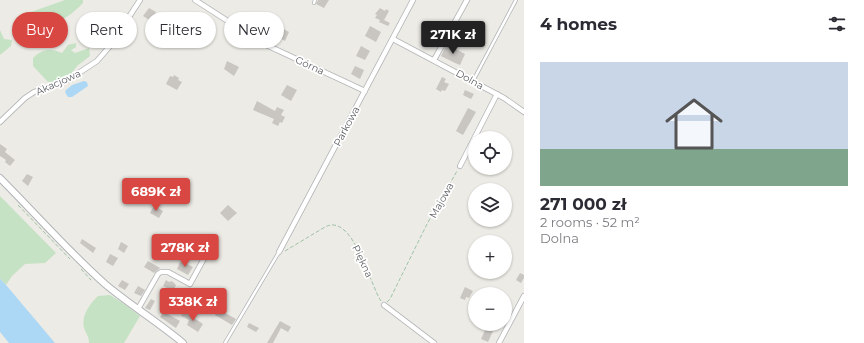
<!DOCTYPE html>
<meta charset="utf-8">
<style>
body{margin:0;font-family:Montserrat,sans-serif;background:#f2f2f3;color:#2b2b33;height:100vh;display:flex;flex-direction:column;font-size:15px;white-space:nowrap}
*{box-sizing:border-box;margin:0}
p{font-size:13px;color:#7c7c81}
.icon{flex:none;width:22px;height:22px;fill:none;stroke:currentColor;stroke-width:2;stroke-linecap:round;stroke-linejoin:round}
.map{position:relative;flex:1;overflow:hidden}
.drawer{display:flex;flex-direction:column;background:#fff;width:340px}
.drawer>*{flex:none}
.top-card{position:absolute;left:12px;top:12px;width:380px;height:36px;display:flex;gap:8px}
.buttons{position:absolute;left:468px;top:131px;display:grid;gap:8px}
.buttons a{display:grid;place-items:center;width:44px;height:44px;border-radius:50%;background:#fff;box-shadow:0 1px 3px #0004;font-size:20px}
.price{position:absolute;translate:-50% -34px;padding:0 9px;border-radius:4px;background:#d84741;color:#fff;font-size:13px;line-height:26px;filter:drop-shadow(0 1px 2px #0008)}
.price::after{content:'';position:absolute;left:50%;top:24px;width:12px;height:9px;margin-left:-6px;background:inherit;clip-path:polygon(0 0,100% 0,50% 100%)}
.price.on{background:#222;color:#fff}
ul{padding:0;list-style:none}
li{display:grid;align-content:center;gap:8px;height:212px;padding:0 16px}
li span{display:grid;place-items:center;height:124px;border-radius:0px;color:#555}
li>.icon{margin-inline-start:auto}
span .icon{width:72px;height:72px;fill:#fffc;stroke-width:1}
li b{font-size:17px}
h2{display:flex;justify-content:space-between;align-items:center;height:48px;padding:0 16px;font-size:17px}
.tag{padding:0 14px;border-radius:18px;background:#fff;box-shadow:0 1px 3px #0004;font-size:14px;line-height:36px}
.tag.on{background:#d84741;color:#fff}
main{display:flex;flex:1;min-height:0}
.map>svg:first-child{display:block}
</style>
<main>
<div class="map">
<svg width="524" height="343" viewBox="0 0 524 343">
<rect width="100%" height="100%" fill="#edebe5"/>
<g fill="#c5e2c4">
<path d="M65,0H83V3C65,21 54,28 31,12Z"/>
<polygon points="0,30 4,39 12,40 11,46 0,55"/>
<path d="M76,43V47L71,50L75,53L89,48L90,56L77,66L71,74L59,81L48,82L33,66V58C42,49 51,48 62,53L68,45Z"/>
<polygon points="0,196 56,253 45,263 25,264 12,276 6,285 0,279"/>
<path d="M110,295L121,302L140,316L124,343H89C89,336 86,334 84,328C81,315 90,304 98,296Z"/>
</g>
<g fill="#acd8f6">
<polygon points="84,81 87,82 88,86 72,97 68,97 65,92 66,90 72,85"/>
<polygon points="0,279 6,285 55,343 9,343 0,332"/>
</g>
<g fill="#c9c6c2">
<polygon points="318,0 329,0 324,8 316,4"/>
<polygon points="149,8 156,12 155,13 159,16 154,23 143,16"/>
<polygon points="380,8 385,11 386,9 389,11 384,20 390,23 388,26 379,22 380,20 375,18 377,15 375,14"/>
<polygon points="195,23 208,32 205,39 190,32"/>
<polygon points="370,26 381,32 376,42 365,36"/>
<polygon points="280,27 289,32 285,41 276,36"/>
<polygon points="447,44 465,54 460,65 455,63 441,56"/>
<polygon points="361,46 370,51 365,60 356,56"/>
<polygon points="227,61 239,67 234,76 224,69"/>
<polygon points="355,66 364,70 360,79 351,74"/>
<polygon points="174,75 179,78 178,80 182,82 177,90 166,84 170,76 173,77"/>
<polygon points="442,77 446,79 444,82 449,84 445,91 442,90 441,92 436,89"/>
<polygon points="287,85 297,90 291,101 281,95"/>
<polygon points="465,90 474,94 471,99 463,95"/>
<polygon points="257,101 275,111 277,107 284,110 281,115 285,117 282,123 280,122 278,126 272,123 274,119 253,110"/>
<polygon points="468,108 476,112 463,135 456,131"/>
<polygon points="0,144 7,149 5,152 15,160 10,166 5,162 6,160 0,156"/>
<polygon points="27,174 33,177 28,186 22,181"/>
<polygon points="228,205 237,213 228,221 220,213"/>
<polygon points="154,206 163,211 159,218 150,213"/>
<polygon points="82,239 96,248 93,253 80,243"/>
<polygon points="121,242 128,246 124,253 118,249"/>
<polygon points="110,254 118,258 113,266 106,262"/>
<polygon points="148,261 160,268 154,273 144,267"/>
<polygon points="180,262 183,263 183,262 193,267 188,275 177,269"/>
<polygon points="520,273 524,275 524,278 521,283 516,280"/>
<polygon points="122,280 129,284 125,290 118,286"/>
<polygon points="166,280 169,282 172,281 176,285 173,291 163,286"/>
<polygon points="138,286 145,290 141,296 134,293"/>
<polygon points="465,287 473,291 469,298 466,297 465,300 460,298"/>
<polygon points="199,293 204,296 197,307 192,305"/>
<polygon points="151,299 155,301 150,310 145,308"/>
<polygon points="218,309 236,319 232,325 215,315"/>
<polygon points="164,312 180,321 176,328 160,317"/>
<polygon points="183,312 194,318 203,324 198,332 187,325 189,320 181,316"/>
<polygon points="280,321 291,327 288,332 281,328 273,343 267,343"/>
<polygon points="249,323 259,328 256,332 247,327"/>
<polygon points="486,328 493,331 488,342 481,339"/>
</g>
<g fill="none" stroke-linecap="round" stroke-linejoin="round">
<g stroke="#b2b5b8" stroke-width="4">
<g id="lane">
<polyline points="314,3 315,0"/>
<polyline points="473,81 516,0"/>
<polyline points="225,343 279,252"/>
</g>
</g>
<g stroke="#b2b5b8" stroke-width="6">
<g id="street">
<polyline points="195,0 262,43 365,91"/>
<polyline points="393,39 504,98 524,112"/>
<polyline points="434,60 467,0"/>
<polyline points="0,122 25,98 34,92 68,80 97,61 110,46 140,0"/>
<polyline points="460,166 497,94"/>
<polyline points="279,252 413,0"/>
<polyline points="384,305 434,343"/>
<polyline points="138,309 158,274 161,272 168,272 190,284 207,253"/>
<polyline points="499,343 524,296"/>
</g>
</g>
<g stroke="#b1b4b8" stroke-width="8">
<path id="secondary" d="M0,178C35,213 68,251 105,284C130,305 158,322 183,343"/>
</g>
<g stroke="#9ec3a7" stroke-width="1" stroke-dasharray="4 2" stroke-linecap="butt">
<polyline points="18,205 70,259"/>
<path d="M285,251L325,227C353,212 370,285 381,301"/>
<polyline points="81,269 91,280"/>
<polyline points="387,302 390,299 427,224 457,171"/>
</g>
<use href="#lane" stroke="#fff" stroke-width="2.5"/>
<use href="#street" stroke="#fff" stroke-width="4.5"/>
<use href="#secondary" stroke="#fff" stroke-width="6"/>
</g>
<g text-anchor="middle" stroke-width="3.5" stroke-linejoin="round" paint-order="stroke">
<g font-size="10" fill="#5d6064" stroke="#fff">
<text transform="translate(310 65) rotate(25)" y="4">Górna</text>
<text transform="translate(470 79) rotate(29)" y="4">Dolna</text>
<text transform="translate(58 82) rotate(-24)" y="4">Akacjowa</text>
<text transform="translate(346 126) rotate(-62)" y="4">Parkowa</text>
<text transform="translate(441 200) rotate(-61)" y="4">Majowa</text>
<text transform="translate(363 261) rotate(65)" y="4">Piękna</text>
</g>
</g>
</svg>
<div class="buttons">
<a><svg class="icon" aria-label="locate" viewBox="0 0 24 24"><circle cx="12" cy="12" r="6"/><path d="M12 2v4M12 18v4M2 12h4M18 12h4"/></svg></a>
<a><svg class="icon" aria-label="layers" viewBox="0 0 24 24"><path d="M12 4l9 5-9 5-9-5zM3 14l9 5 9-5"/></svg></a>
<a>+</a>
<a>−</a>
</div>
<b class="price on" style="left:453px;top:55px">271K zł</b>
<b class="price" style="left:156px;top:212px">689K zł</b>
<b class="price" style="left:185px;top:268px">278K zł</b>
<b class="price" style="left:193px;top:322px">338K zł</b>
<div class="top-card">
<a class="tag on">Buy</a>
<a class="tag">Rent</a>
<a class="tag">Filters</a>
<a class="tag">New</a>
</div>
</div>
<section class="drawer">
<h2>4 homes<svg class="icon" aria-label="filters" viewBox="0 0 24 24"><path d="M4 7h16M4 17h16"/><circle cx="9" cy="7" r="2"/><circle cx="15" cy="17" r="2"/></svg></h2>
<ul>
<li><span style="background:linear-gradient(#c9d6e8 70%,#7fa58c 0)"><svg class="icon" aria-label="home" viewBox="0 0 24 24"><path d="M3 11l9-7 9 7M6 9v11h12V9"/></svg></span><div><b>271 000 zł</b><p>2 rooms · 52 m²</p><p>Dolna</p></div></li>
</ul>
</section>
</main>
